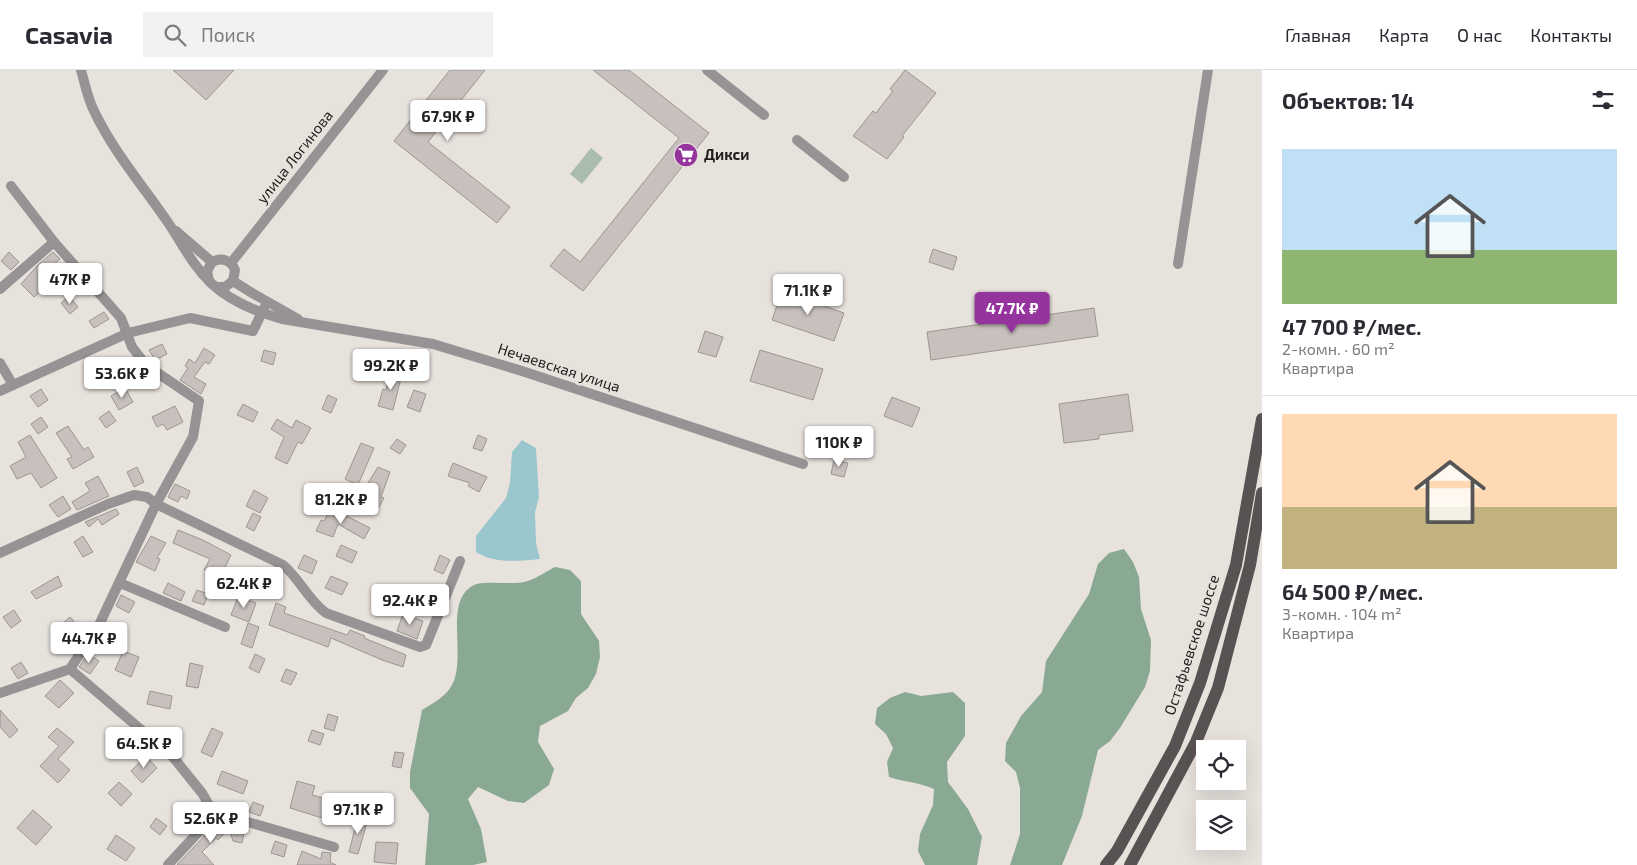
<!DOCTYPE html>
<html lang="ru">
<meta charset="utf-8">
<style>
body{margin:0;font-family:"Exo 2",sans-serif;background:#f2f2f3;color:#2b2b33;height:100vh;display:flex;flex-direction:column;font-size:19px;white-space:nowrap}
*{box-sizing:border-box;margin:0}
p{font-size:16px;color:#7c7c81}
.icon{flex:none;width:28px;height:28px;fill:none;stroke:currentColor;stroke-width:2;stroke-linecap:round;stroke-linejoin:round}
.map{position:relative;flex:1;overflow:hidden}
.details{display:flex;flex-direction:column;background:#fff;width:375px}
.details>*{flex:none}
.buttons{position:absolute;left:1196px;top:670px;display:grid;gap:10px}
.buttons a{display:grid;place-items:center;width:50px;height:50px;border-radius:0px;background:#fff;box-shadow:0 5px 20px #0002;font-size:25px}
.price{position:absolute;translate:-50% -42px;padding:0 11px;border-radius:5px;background:#fff;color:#222;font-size:16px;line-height:32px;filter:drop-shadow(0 1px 2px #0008)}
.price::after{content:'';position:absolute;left:50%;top:30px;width:15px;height:11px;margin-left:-8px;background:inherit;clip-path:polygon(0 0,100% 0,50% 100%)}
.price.on{background:#94349c;color:#fff}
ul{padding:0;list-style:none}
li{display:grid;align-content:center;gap:10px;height:265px;padding:0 20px}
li+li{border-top:1px solid #e1e1e2}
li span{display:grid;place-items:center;height:155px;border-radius:0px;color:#555}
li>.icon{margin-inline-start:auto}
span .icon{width:90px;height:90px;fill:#fffc;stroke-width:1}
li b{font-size:21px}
h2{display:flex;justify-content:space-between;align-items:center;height:60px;padding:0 20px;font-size:21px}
header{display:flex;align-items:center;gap:30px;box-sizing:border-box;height:70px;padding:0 25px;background:#fff;border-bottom:1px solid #e1e1e2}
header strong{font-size:24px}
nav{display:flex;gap:28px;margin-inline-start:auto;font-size:18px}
.search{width:350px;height:45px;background:#f2f2f3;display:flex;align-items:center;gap:12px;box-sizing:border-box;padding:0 18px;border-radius:0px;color:#7c7c81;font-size:19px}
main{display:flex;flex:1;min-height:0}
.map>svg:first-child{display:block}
</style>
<header>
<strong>Casavia</strong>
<div class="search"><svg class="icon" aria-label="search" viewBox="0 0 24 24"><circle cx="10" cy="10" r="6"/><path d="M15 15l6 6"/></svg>Поиск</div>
<nav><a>Главная</a><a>Карта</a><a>О нас</a><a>Контакты</a></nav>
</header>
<main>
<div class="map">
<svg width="1262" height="795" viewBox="0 0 1262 795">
<rect width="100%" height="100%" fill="#e8e2dd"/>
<polygon fill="#a9bcad" points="591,78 603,88 582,114 570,104"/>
<g fill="#8aa992">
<polygon points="1124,479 1133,492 1139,507 1141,539 1151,570 1150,601 1145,617 1120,658 1110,671 1098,680 1082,746 1062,795 1010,795 1020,764 1020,718 1016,702 1005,691 1006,673 1021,646 1042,622 1046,591 1089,524 1098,494 1109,483"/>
<path d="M555,497L570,500L581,511V544L599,571L600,587L596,604L588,618L576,628L568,641L540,656L538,672L554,699L549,715L524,733L508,731L478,717L468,729L481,759L487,792L473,795H425L429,744L410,718V702L422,640C430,635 441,629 447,622C472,596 440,532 474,515C483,510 511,515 524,512C534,510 545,502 555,497Z"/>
<path d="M905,622L921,626L953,622L965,633V666L947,692L948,712L968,739L982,767L977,795H925L918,781L920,764L933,735L934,719C919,712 904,712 889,707L887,692L893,678L886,664L875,654L877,638L890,628Z"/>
</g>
<path fill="#9ac6cd" d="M522,370L536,378L539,427L535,442L536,473L540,489C518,491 495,494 476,482V466L506,428L510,413L512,382Z"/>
<g fill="#c7c0bc" stroke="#9c9692">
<polygon points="173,0 234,0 206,30"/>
<polygon points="450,0 485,0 428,72 510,137 497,153 394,71"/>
<polygon points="593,0 629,0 709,63 583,221 550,196 564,179 580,192 679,68"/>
<polygon points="905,0 936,23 902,66 904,67 901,71 887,89 853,66 873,41 876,43 893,21 890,19"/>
<polygon points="933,179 957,187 953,200 929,192"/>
<polygon points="9,182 19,192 11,200 1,191"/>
<polygon points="53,182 60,189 52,196 60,205 34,227 21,214 38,195"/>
<polygon points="782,221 844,243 834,271 772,250"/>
<polygon points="69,226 78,237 70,244 61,233"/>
<polygon points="1094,238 1098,266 931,290 927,262"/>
<polygon points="104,242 109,249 94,258 89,251"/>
<polygon points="705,261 723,267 716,287 698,282"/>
<polygon points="162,274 167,284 155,290 149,280"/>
<polygon points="204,278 215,285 209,294 205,292 194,307 206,314 201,324 180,310 188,298 185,296 189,289 195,293"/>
<polygon points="264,280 276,283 273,295 261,291"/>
<polygon points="760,280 823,299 813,330 750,311"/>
<polygon points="390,301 402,304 393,340 378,336 383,319 386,320"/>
<polygon points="125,318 133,332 119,340 111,326"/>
<polygon points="41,319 48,330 38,337 30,326"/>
<polygon points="414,320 426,324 420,342 407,337"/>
<polygon points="1128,324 1133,361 1099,365 1099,369 1064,373 1059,334"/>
<polygon points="328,325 337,329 331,343 322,339"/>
<polygon points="892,327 920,338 912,357 884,346"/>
<polygon points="243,334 258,342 253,352 237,345"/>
<polygon points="175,336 183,352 167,360 163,354 157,357 152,347"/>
<polygon points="109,341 116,351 106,358 99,348"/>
<polygon points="41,347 48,357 38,364 31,354"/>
<polygon points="277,349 292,358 296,350 311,358 302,374 298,372 287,394 275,388 284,367 271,359"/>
<polygon points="68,356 84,380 88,377 94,387 73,399 67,389 72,387 56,363"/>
<polygon points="30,365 57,408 41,418 31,403 17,409 10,396 26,387 18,372"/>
<polygon points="478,365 487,369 482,381 473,378"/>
<polygon points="397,369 406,375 400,384 390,378"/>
<polygon points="361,373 374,378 358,415 345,409"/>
<polygon points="834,390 848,393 844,407 831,404"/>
<polygon points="453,393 487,407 479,422 468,416 470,413 448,406"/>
<polygon points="137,397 144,412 134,417 127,402"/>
<polygon points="378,397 390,402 381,427 384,428 379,437 363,429 368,419 365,418"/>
<polygon points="98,406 109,426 77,440 72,432 90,421 85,413"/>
<polygon points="175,414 190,421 187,429 181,426 178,432 168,427"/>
<polygon points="254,420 268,428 260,443 246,436"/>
<polygon points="63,426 71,439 58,447 49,435"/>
<polygon points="331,438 370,458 364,469 338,454 333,467 316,461 321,450 324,451"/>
<polygon points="116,439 119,444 102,455 98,449 89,457 85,452"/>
<polygon points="253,443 261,447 254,461 246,457"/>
<polygon points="178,460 203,470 231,485 220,508 204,500 210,489 173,473"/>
<polygon points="83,466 93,482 83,487 74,472"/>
<polygon points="151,466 166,473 157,488 160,489 155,501 136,492"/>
<polygon points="341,475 357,482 352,493 336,486"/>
<polygon points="304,485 317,491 312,504 298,498"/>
<polygon points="440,485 450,490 443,504 434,500"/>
<polygon points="58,506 62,516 36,529 31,522"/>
<polygon points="331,506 348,513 342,525 325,518"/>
<polygon points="168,513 185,522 181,531 163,523"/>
<polygon points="197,520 208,524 204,535 192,531"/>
<polygon points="121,525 135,532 129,543 116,536"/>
<polygon points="238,527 256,533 249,552 231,545"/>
<polygon points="276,533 286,537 284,543 347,565 350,560 365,566 364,568 406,585 403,597 382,590 331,568 328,577 269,555"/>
<polygon points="14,540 21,551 11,558 3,547"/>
<polygon points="403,544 423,551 417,569 397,561"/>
<polygon points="70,547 80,558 70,566 61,555"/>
<polygon points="248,553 259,557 252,578 241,574"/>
<polygon points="123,581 139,587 131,607 115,600"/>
<polygon points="88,584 99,591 90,604 79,597"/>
<polygon points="255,584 265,589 259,603 249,598"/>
<polygon points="21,592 28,603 18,609 11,598"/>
<polygon points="190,593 203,596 198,618 186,616"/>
<polygon points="286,599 297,603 291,615 281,611"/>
<polygon points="60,610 74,623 59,638 45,626"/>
<polygon points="150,621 172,626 170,639 147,634"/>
<polygon points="0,640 18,660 10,668 0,657"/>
<polygon points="328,644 338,647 334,661 324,658"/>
<polygon points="57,658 74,672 58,689 70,700 58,713 40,696 59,676 48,667"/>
<polygon points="212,658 223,663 212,687 201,682"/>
<polygon points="312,660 324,664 320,675 308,671"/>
<polygon points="395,682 404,683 401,698 392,696"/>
<polygon points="146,686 157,698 142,713 131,701"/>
<polygon points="222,701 248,711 243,724 217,714"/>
<polygon points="297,711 315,716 312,725 341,733 335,752 290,738"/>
<polygon points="119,712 132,724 121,736 108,723"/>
<polygon points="253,732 264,736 260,746 249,742"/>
<polygon points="33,740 52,757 36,775 17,758"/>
<polygon points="358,746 368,749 358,784 349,782"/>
<polygon points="156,748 167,756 160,765 150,757"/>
<polygon points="218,754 245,758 242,773 233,771 229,759 218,770 216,768 202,782 214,795 177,795 209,761"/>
<polygon points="116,765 135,778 126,791 107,779"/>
<polygon points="275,771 287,775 284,787 271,783"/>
<polygon points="376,772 398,773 396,794 374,792"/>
<polygon points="302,781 321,789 322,782 331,783 330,792 336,795 297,795"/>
</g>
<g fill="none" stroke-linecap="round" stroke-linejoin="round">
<g stroke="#979394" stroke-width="10">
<path d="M81,0C85,14 88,30 95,43C115,84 144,117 169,154C183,175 193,196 211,213C230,231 257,242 282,249L433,274L522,301L803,394"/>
<polyline points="707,0 764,45"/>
<polyline points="797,70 844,107"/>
<polyline points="176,161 212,192"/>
<polyline points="231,193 383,0"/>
<polyline points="1178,194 1208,0"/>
<path d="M209,211L207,201L212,192C222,187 231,190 235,200L233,211L225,217H217"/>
<polyline points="233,211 252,223 298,249"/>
<polyline points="0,219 54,172"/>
<polyline points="0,293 13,315"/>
<polyline points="0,321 128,263 190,248 253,261 264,238"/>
<polyline points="0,483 108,434 134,425 147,427 156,434 193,367 199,331 146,295 132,277 121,248 54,172 11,116"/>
<polyline points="120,513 225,557"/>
<polyline points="70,599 173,687 202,723 216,747"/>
<path d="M0,623L70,599L100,553L156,434L283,495C300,509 308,530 326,543L420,577L426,575L460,491"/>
<polyline points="168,795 204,756 216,747 227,746 334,777"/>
</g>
<g stroke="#585253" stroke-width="12">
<polyline points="1106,795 1117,781 1175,676 1200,613 1236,495 1262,349"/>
<polyline points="1130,795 1196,672 1218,618 1250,495 1262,423"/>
</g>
</g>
<defs>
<g id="supermarket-disc" transform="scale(1.25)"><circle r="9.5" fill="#94349c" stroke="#e8e2dd"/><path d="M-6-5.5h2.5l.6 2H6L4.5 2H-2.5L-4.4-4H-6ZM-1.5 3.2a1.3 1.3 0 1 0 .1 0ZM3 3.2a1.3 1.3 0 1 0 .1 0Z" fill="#fff"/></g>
</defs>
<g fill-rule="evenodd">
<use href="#supermarket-disc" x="686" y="85"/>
</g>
<g text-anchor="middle" stroke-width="5" stroke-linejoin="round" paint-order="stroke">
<g font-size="15" font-weight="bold" fill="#201e1c" stroke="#e8e2dd" text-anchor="start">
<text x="704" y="90">Дикси</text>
</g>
<g font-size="15" fill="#201e1c" stroke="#e8e2dd">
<text transform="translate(295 87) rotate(-52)" y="5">улица Логинова</text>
<text transform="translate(559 298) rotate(18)" y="5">Нечаевская улица</text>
<text transform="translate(1192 575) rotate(-72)" y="5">Остафьевское шоссе</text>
</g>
</g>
</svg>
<div class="buttons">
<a><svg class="icon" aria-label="locate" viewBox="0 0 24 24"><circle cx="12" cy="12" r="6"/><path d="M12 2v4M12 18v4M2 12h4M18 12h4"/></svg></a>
<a><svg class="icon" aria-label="layers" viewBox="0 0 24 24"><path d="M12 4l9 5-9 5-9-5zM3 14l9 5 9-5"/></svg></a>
</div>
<b class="price" style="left:448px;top:72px">67.9K ₽</b>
<b class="price" style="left:70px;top:235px">47K ₽</b>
<b class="price" style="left:808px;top:246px">71.1K ₽</b>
<b class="price on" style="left:1012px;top:264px">47.7K ₽</b>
<b class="price" style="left:391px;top:321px">99.2K ₽</b>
<b class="price" style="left:122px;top:329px">53.6K ₽</b>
<b class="price" style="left:839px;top:398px">110K ₽</b>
<b class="price" style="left:341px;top:455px">81.2K ₽</b>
<b class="price" style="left:244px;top:539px">62.4K ₽</b>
<b class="price" style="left:410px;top:556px">92.4K ₽</b>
<b class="price" style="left:89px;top:594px">44.7K ₽</b>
<b class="price" style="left:144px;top:699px">64.5K ₽</b>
<b class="price" style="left:358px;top:765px">97.1K ₽</b>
<b class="price" style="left:211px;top:774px">52.6K ₽</b>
</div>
<section class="details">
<h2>Объектов: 14<svg class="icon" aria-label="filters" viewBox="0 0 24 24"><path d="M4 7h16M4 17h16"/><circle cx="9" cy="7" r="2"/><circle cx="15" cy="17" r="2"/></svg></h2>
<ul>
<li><span style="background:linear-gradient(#bfe0f5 65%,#8fb573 0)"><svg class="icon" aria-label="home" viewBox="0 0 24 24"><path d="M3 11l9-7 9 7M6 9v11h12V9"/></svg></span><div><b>47 700 ₽/мес.</b><p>2-комн. · 60 m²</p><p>Квартира</p></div></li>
<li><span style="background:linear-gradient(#ffd9b3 60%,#c2b280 0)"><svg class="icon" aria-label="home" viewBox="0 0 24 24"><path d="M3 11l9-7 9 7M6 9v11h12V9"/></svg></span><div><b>64 500 ₽/мес.</b><p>3-комн. · 104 m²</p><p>Квартира</p></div></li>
</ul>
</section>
</main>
